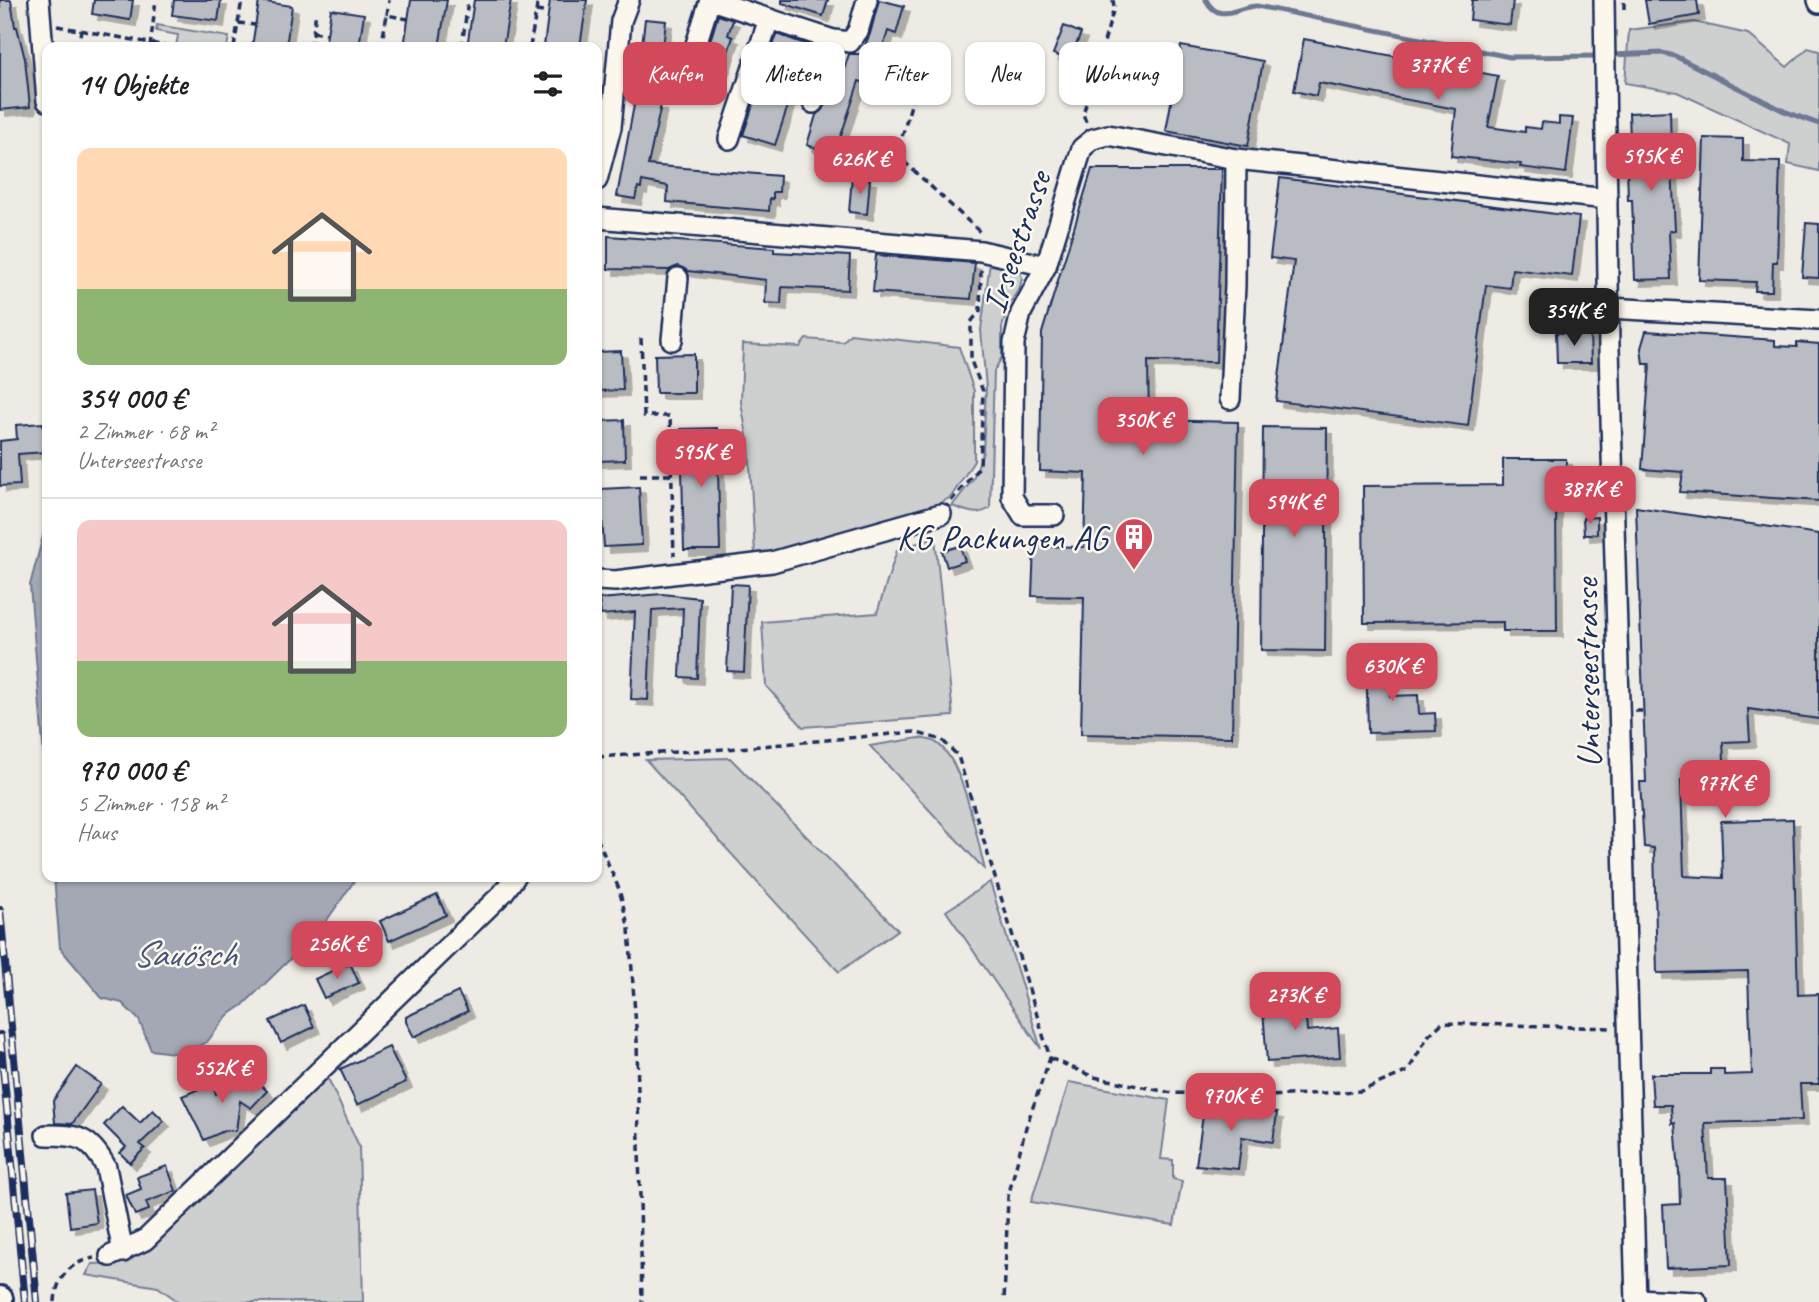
<!DOCTYPE html>
<html lang="de">
<meta charset="utf-8">
<style>
body{margin:0;font-family:Caveat,sans-serif;background:#f2f2f2;color:#202124;height:100vh;display:flex;flex-direction:column;font-size:26px;white-space:nowrap}
*{box-sizing:border-box;margin:0}
p{font-size:23px;color:#757577}
.icon{flex:none;width:38px;height:38px;fill:none;stroke:currentColor;stroke-width:2;stroke-linecap:round;stroke-linejoin:round}
.map{position:relative;flex:1;overflow:hidden}
.side{position:absolute;left:42px;top:42px;width:560px;height:840px;display:flex;flex-direction:column;background:#fff;border-radius:14px;box-shadow:0 2px 5px #0004}
.side>*{flex:none}
.banner{position:absolute;left:623px;top:42px;width:665px;height:63px;display:flex;gap:14px}
.price{position:absolute;translate:-50% -60px;padding:0 16px;border-radius:14px;background:#d1495b;color:#fff;font-size:23px;line-height:46px;filter:drop-shadow(0 2px 4px #0008)}
.price::after{content:'';position:absolute;left:50%;top:42px;width:21px;height:16px;margin-left:-10px;background:inherit;clip-path:polygon(0 0,100% 0,50% 100%)}
.price.selected{background:#222;color:#fff}
ul{padding:0;list-style:none}
li{display:grid;align-content:center;gap:14px;height:371px;padding:0 35px}
li+li{border-top:2px solid #e0e0e0}
li span{display:grid;place-items:center;height:217px;border-radius:14px;color:#555}
li>.icon{margin-inline-start:auto}
span .icon{width:126px;height:126px;fill:#fffc;stroke-width:1}
li b{font-size:30px}
h2{display:flex;justify-content:space-between;align-items:center;height:84px;padding:0 35px;font-size:30px}
.tag{padding:0 24px;border-radius:14px;background:#fff;box-shadow:0 2px 5px #0004;font-size:24px;line-height:63px}
.tag.selected{background:#d1495b;color:#fff}
.map>svg:first-child{display:block}
</style>
<div class="map">
<svg width="1819" height="1302" viewBox="0 0 1819 1302">
<defs>
<filter id="shadow"><feDropShadow dx="6" dy="6" stdDeviation="0" flood-color="#0004"/></filter>
</defs>
<rect width="100%" height="100%" fill="#eeebe4"/>
<filter id="ink" filterUnits="userSpaceOnUse"><feTurbulence type="fractalNoise" baseFrequency=".0143" numOctaves="2"/><feDisplacementMap in="SourceGraphic" scale="14" xChannelSelector="R" yChannelSelector="G"/><feConvolveMatrix kernelMatrix="1 2 1 2 8 2 1 2 1" color-interpolation-filters="sRGB"/></filter>
<g filter="url(#ink)">
<g fill="#cecfcf" stroke="#747f96" stroke-width="2">
<polygon points="1694,22 1748,34 1787,67 1808,48 1819,51 1819,171 1788,164 1790,144 1677,92 1625,83 1629,30"/>
<polygon points="157,25 229,37 227,47 176,47 178,35 156,31"/>
<path d="M990,262L1013,267L1020,272L1022,278L1020,287L1009,305L1002,327V357L994,371L990,508C977,517 966,511 952,506L973,479L983,452L986,388L981,330Z"/>
<polygon points="850,334 959,347 974,391 974,461 951,497 933,507 794,547 755,555 749,447 741,402 743,344 800,347 806,339 843,342"/>
<polygon points="935,537 953,716 803,727 766,686 762,622 877,613 897,550"/>
<path d="M919,738C924,739 931,740 935,742C963,757 977,839 985,870L870,746Z"/>
<polygon points="730,758 898,930 839,972 646,760"/>
<polygon points="990,882 1041,1049 946,911"/>
<polygon points="327,1076 359,1146 363,1302 179,1302 158,1287 86,1275 92,1264 117,1263 151,1246"/>
<polygon points="1069,1082 1169,1100 1161,1159 1173,1160 1173,1179 1182,1181 1174,1225 1031,1202"/>
</g>
<g fill="#a3a8b4" stroke="#6d7892" stroke-width="2">
<polygon points="47,521 47,794 30,585"/>
<polygon points="54,877 357,877 320,930 243,1005 227,1016 207,1042 181,1054 151,1050 139,1020 122,1003 102,998 60,948"/>
</g>
<g fill="none" stroke-linecap="round" stroke-linejoin="round">
<g stroke="#6d7892" stroke-width="5">
<path d="M1206,0C1220,25 1236,6 1257,6L1510,57L1600,56"/>
<polyline points="1610,55 1662,53 1675,56 1784,111 1819,124"/>
</g>
</g>
<g fill="#b9bcc3" stroke="#1b2f5e" stroke-width="2" filter="url(#shadow)">
<polygon points="0,0 11,0 15,27 17,27 25,59 30,107 0,110"/>
<polygon points="94,0 133,0 130,20 92,14"/>
<polygon points="174,0 221,0 218,21 172,15"/>
<polygon points="411,0 447,0 439,47 404,47"/>
<polygon points="474,0 511,0 503,47 467,47"/>
<polygon points="550,0 587,0 580,47 544,46"/>
<polygon points="782,0 828,0 823,16 782,3"/>
<polygon points="879,0 904,6 896,34 888,31 879,60 885,62 877,87 859,81 835,154 807,145 816,115 824,107 832,83 839,85 849,54 861,54 870,34"/>
<polygon points="1472,0 1513,0 1510,25 1470,20"/>
<polygon points="1645,0 1697,0 1699,15 1649,24"/>
<polygon points="259,1 292,6 286,47 252,47"/>
<polygon points="331,9 364,14 359,47 325,47"/>
<polygon points="718,15 733,20 728,35 733,37 720,77 695,69 704,61"/>
<polygon points="645,19 666,21 661,65 640,62"/>
<polygon points="1064,26 1081,33 1070,60 1053,54"/>
<polygon points="777,34 808,45 775,145 743,135"/>
<polygon points="1304,39 1498,76 1488,127 1525,132 1525,127 1541,129 1542,122 1559,124 1559,117 1573,118 1566,173 1520,167 1521,164 1451,156 1456,109 1319,83 1316,96 1294,91"/>
<polygon points="1181,46 1263,61 1248,146 1166,131"/>
<polygon points="635,100 661,105 648,165 780,176 779,192 773,192 773,199 770,198 769,211 667,202 668,186 642,181 641,188 638,187 635,199 617,196"/>
<polygon points="1670,111 1671,151 1677,164 1672,168 1675,230 1669,231 1671,279 1635,280 1632,200 1628,200 1627,166 1631,166 1629,113"/>
<polygon points="1704,138 1743,139 1743,161 1780,162 1777,262 1773,262 1772,291 1755,291 1756,282 1699,280"/>
<polygon points="1092,169 1222,169 1216,362 1148,361 1149,420 1238,422 1232,737 1081,734 1084,597 1032,596 1034,546 1084,547 1086,473 1040,471 1042,333"/>
<polygon points="852,177 870,179 867,214 849,212"/>
<polygon points="1280,178 1579,217 1572,276 1512,269 1510,288 1486,285 1468,426 1276,401 1294,261 1270,258"/>
<polygon points="1806,223 1819,224 1819,278 1802,277"/>
<polygon points="608,236 774,248 774,252 850,256 848,290 782,287 781,304 765,303 766,280 688,271 678,266 669,270 608,269"/>
<polygon points="876,255 975,263 971,299 873,292"/>
<polygon points="1646,331 1775,340 1775,346 1797,347 1797,342 1819,344 1819,501 1680,492 1683,472 1642,469 1650,364 1643,364 1641,348"/>
<polygon points="1590,332 1591,363 1557,363 1556,333"/>
<polygon points="621,351 623,390 597,391 597,352"/>
<polygon points="694,354 694,393 656,393 655,355"/>
<polygon points="624,420 625,460 597,461 597,421"/>
<polygon points="43,423 46,452 18,454 20,485 0,486 0,441 17,439 16,425"/>
<polygon points="1263,427 1327,428 1325,651 1261,650"/>
<polygon points="717,428 720,550 684,550 681,429"/>
<polygon points="1503,459 1566,459 1566,499 1556,499 1557,631 1503,631 1503,622 1364,623 1363,486 1503,485"/>
<polygon points="639,487 642,545 604,547 600,489"/>
<polygon points="1636,507 1819,534 1819,719 1748,709 1750,741 1723,742 1725,778 1681,780 1684,876 1723,878 1721,821 1793,819 1798,995 1819,994 1819,1084 1800,1084 1802,1120 1705,1123 1708,1178 1727,1178 1731,1265 1666,1268 1663,1205 1680,1204 1679,1173 1675,1123 1672,1124 1671,1105 1653,1105 1651,1074 1710,1074 1710,1069 1724,1069 1724,1075 1752,1074 1749,1004 1748,971 1657,973 1654,848 1644,847 1640,782 1646,782"/>
<polygon points="1597,517 1597,534 1584,535 1583,518"/>
<polygon points="960,546 965,561 947,567 942,551"/>
<polygon points="731,584 748,585 744,672 727,671"/>
<polygon points="662,594 700,598 697,678 680,677 683,608 652,610 648,700 631,699 635,612 601,615 599,599"/>
<polygon points="1389,654 1390,696 1418,695 1419,714 1435,713 1436,731 1368,733 1366,655"/>
<polygon points="437,895 446,915 389,941 380,921"/>
<polygon points="345,965 351,965 359,983 324,998 315,979"/>
<polygon points="458,992 468,1011 414,1037 406,1022 406,1017"/>
<polygon points="1304,994 1307,1031 1338,1028 1340,1057 1267,1062 1262,997"/>
<polygon points="304,1005 314,1027 281,1043 270,1021"/>
<polygon points="389,1047 406,1082 357,1105 340,1069"/>
<polygon points="77,1067 101,1084 72,1124 55,1123 53,1101"/>
<polygon points="233,1074 241,1081 250,1074 267,1091 251,1108 240,1101 236,1131 226,1130 204,1140 182,1096 211,1084 216,1094"/>
<polygon points="1205,1101 1277,1113 1273,1142 1242,1137 1238,1169 1196,1165"/>
<polygon points="122,1106 140,1123 153,1110 164,1121 140,1144 145,1148 130,1163 120,1153 126,1147 104,1125"/>
<polygon points="167,1166 176,1191 146,1202 149,1210 135,1215 126,1195 141,1189 137,1177"/>
<polygon points="92,1190 97,1223 70,1227 66,1193"/>
</g>
<g fill="none" stroke-linecap="round" stroke-linejoin="round">
<g stroke="#1b2f5e" stroke-width="24">
<g id="minor">
<polyline points="39,0 47,101"/>
<polyline points="711,0 833,40 850,42 858,31 867,0"/>
<polyline points="1604,0 1609,348 1636,1302"/>
<polyline points="1818,0 1819,3"/>
<polyline points="692,57 710,0"/>
<polyline points="813,103 833,40"/>
<polyline points="729,139 769,19"/>
<polyline points="597,180 611,127 621,21 629,0"/>
<polyline points="597,218 981,251 1046,266"/>
<polyline points="1609,308 1819,320"/>
<polyline points="672,340 678,278"/>
<polyline points="1230,399 1235,285 1236,159"/>
<polyline points="1054,515 1023,515 1012,497 1014,343 1021,313 1046,266 1082,148 1093,139 1108,135 1236,159 1607,199"/>
<polyline points="597,580 615,581 772,562 941,514"/>
<path d="M46,1135C79,1135 90,1137 106,1167L123,1252"/>
<polyline points="110,1256 145,1240 503,893 515,877"/>
<polyline points="1636,1299 1697,1302"/>
</g>
</g>
<g stroke="#1b2f5e" stroke-width="30">
<polyline id="major" points="0,1299 0,1302"/>
</g>
<g stroke="#1b2f5e" stroke-width="3.5" stroke-dasharray="7 5" stroke-linecap="butt">
<polyline points="1624,9 1624,0"/>
<polyline points="536,11 549,13"/>
<polyline points="387,15 389,0"/>
<polyline points="238,23 255,25"/>
<polyline points="57,26 172,47"/>
<polyline points="313,32 327,34"/>
<polyline points="78,47 81,30"/>
<polyline points="150,47 156,0"/>
<polyline points="234,47 242,0"/>
<polyline points="311,47 316,12"/>
<polyline points="381,47 387,15 408,19"/>
<polyline points="462,47 468,0"/>
<polyline points="530,47 538,0"/>
<polyline points="869,48 915,62 921,69 897,155 981,233"/>
<polyline points="1086,122 1083,114 1114,8 1113,0"/>
<polyline points="641,338 644,416 670,416 674,556"/>
<polyline points="640,475 671,475"/>
<polyline points="951,501 980,466 983,391 971,361 971,322 980,311 981,270"/>
<polyline points="1635,711 1645,711"/>
<polyline points="597,757 739,748 914,732 942,740 958,756 1050,1058 1026,1127 1008,1197 1004,1302"/>
<polyline points="597,838 619,889 629,929 637,1041 642,1302"/>
<polyline points="1050,1058 1094,1077 1172,1093 1270,1096 1361,1091 1408,1071 1428,1036 1442,1023 1611,1028"/>
<path d="M55,1302C56,1278 70,1262 94,1258"/>
</g>
<use href="#minor" stroke="#fbf7ec" stroke-width="19"/>
<use href="#major" stroke="#fbf7ec" stroke-width="24"/>
<g stroke="#1b2f5e" stroke-width="8">
<g id="rail">
<polyline points="0,910 37,1302"/>
<polyline points="0,1035 25,1302"/>
</g>
</g>
<use href="#rail" stroke="#fbf7ec" stroke-width="5" stroke-dasharray="16" stroke-linecap="butt"/>
</g>
</g>
<defs>
<g id="building-pin" transform="scale(2.0125)"><path d="M0 17L-7.5 6A9.5 9.5 0 1 1 7.5 6Z" fill="#d1495b" stroke="#fbf7ec"/><path d="M-4-6H4V6H1V3H-1V6H-4ZM-2.5-4.3h1.7v1.8h-1.7ZM.8-4.3h1.7v1.8H.8ZM-2.5-1h1.7V.8h-1.7ZM.8-1h1.7V.8H.8Z" fill="#fff"/></g>
</defs>
<g fill-rule="evenodd">
<use href="#building-pin" x="1134" y="537"/>
</g>
<g text-anchor="middle" stroke-width="5" stroke-linejoin="round" paint-order="stroke">
<g font-size="35" fill="#1b2f5e" stroke="#fbf7ec">
<text transform="translate(1016 242) rotate(-71)" y="12">Irseestrasse</text>
<text transform="translate(1587 673) rotate(-91)" y="12">Unterseestrasse</text>
</g>
<g font-size="35" fill="#1b2f5e" stroke="#fbf7ec" text-anchor="end">
<text x="1107" y="549">KG Packungen AG</text>
</g>
<g font-size="37" font-style="italic" fill="#445378" stroke="#fbf7ec">
<text x="184" y="966">Sauösch</text>
</g>
</g>
</svg>
<b class="price" style="left:1438px;top:102px">377K €</b>
<b class="price" style="left:1651px;top:193px">595K €</b>
<b class="price" style="left:860px;top:196px">626K €</b>
<b class="price selected" style="left:1574px;top:348px">354K €</b>
<b class="price" style="left:1143px;top:457px">350K €</b>
<b class="price" style="left:701px;top:489px">595K €</b>
<b class="price" style="left:1590px;top:526px">387K €</b>
<b class="price" style="left:1294px;top:539px">594K €</b>
<b class="price" style="left:1392px;top:703px">630K €</b>
<b class="price" style="left:1725px;top:820px">977K €</b>
<b class="price" style="left:337px;top:981px">256K €</b>
<b class="price" style="left:1295px;top:1032px">273K €</b>
<b class="price" style="left:222px;top:1105px">552K €</b>
<b class="price" style="left:1231px;top:1133px">970K €</b>
<div class="banner">
<a class="tag selected">Kaufen</a>
<a class="tag">Mieten</a>
<a class="tag">Filter</a>
<a class="tag">Neu</a>
<a class="tag">Wohnung</a>
</div>
<section class="side">
<h2>14 Objekte<svg class="icon" aria-label="filters" viewBox="0 0 24 24"><path d="M4 7h16M4 17h16"/><circle cx="9" cy="7" r="2"/><circle cx="15" cy="17" r="2"/></svg></h2>
<ul>
<li><span style="background:linear-gradient(#ffd9b3 65%,#8fb573 0)"><svg class="icon" aria-label="home" viewBox="0 0 24 24"><path d="M3 11l9-7 9 7M6 9v11h12V9"/></svg></span><div><b>354 000 €</b><p>2 Zimmer · 68 m²</p><p>Unterseestrasse</p></div></li>
<li><span style="background:linear-gradient(#f6c9c9 65%,#8fb573 0)"><svg class="icon" aria-label="home" viewBox="0 0 24 24"><path d="M3 11l9-7 9 7M6 9v11h12V9"/></svg></span><div><b>970 000 €</b><p>5 Zimmer · 158 m²</p><p>Haus</p></div></li>
</ul>
</section>
</div>
